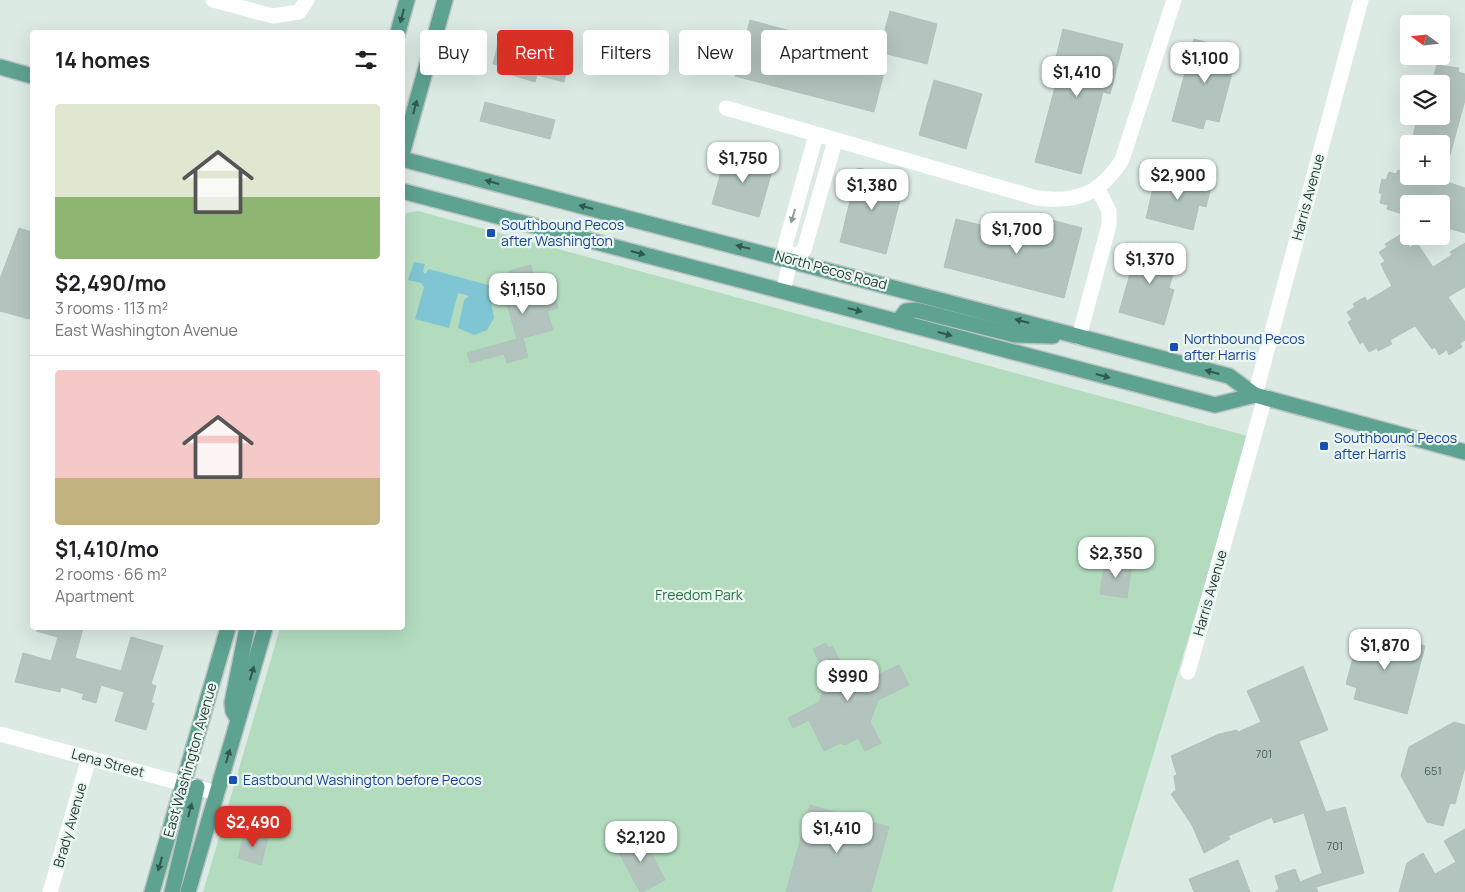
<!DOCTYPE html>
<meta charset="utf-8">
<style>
body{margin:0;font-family:Manrope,sans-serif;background:#f6f6f6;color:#202124;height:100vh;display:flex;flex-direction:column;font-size:19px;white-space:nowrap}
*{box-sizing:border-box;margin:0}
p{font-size:16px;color:#757577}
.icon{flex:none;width:28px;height:28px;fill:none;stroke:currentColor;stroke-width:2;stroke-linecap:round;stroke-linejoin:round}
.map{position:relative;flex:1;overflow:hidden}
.sheet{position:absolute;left:30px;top:30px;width:375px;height:600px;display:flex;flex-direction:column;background:#fff;border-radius:5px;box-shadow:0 5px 20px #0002}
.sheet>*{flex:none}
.guide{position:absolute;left:420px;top:30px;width:475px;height:45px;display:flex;gap:10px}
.needle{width:32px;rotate:285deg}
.fabs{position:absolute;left:1400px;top:15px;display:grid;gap:10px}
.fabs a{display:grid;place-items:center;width:50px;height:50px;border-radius:5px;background:#fff;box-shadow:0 5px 20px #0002;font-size:25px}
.price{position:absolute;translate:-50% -42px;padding:0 11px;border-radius:10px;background:#fff;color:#222;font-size:16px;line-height:32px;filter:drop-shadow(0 1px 2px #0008)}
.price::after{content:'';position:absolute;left:50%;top:30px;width:15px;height:11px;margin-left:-8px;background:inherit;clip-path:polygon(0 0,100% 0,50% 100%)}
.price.selected{background:#d93025;color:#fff}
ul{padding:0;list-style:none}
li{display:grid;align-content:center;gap:10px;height:265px;padding:0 25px}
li+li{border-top:1px solid #e0e0e0}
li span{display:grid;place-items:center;height:155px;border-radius:5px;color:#555}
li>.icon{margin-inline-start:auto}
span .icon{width:90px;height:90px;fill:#fffc;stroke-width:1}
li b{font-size:21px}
h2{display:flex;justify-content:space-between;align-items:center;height:60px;padding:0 25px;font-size:21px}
.tag{padding:0 18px;border-radius:5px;background:#fff;box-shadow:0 5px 20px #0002;font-size:18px;line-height:45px}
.tag.selected{background:#d93025;color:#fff}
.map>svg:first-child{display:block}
</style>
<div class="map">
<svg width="1465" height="892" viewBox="0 0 1465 892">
<rect width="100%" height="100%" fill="#dceae4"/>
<polygon fill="#b3dcbf" points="418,211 1251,437 1195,616 1112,892 203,892 280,628 402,628 402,217 407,213"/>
<polygon fill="#80c5d3" points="414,262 425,264 423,271 425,274 429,269 488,285 494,318 487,330 474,335 458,328 464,300 469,296 458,293 449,328 415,319 424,287 421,283 408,280"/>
<g fill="#b2c4bd" stroke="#afc3bb">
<polygon points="890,11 937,24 927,64 879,52"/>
<polygon points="750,20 797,33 795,41 886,64 874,112 735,76"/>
<polygon points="1063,29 1123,44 1110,94 1103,92 1081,174 1035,162 1057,80 1051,78"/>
<polygon points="500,36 571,54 564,82 537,75 535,82 502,72 504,66 493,64"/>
<polygon points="1194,39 1238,51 1219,122 1206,119 1203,129 1172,121"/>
<polygon points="1437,65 1459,68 1458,72 1465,74 1465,100 1445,173 1441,173 1441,144 1411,144 1418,116 1441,116 1441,84 1431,84"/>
<polygon points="934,80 982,94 966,149 919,135"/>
<polygon points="485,102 555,120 550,139 480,121"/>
<polygon points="727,151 774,164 759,217 712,204"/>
<polygon points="858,168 905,180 886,254 840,242"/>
<polygon points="1398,170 1409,173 1409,176 1434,180 1436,178 1465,188 1465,233 1444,227 1447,226 1441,224 1441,204 1409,204 1409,216 1387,209 1388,205 1380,203 1382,194 1379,193 1382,179 1386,180 1389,172 1396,174"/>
<polygon points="1175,174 1212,183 1206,207 1199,205 1193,230 1146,218 1155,180 1173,184"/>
<polygon points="1036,216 1082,228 1064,298 944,267 956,219 1030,237"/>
<polygon points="19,228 32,232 32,287 29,302 32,303 32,307 29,319 0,311 0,279"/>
<polygon points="1405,232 1409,238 1409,248 1417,243 1433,267 1452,255 1450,252 1465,243 1465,287 1448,297 1465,322 1465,340 1460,343 1462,347 1449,355 1447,350 1439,355 1435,347 1432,349 1415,326 1390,340 1392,344 1378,351 1377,348 1369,352 1363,342 1360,344 1348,322 1352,320 1347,312 1355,307 1353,304 1365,297 1367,301 1392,286 1384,271 1381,264 1385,261 1379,252 1387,247 1385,244"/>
<polygon points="1139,243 1179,254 1169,288 1174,290 1164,325 1119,312"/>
<polygon points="531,265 535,281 550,276 558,308 547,311 553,330 523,338 528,357 507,363 504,354 470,363 467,353 517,339 504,293 514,290 509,271"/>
<polygon points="1105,560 1132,564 1127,598 1100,594"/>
<polygon points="37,628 83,628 75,658 121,671 131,637 163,646 151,684 156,686 151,703 154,703 146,730 115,721 124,692 101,685 96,703 82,699 84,694 61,687 60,692 15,682 23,653 51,661 58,637 36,631"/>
<polygon points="1360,632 1371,635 1372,632 1425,646 1407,714 1354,699 1357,688 1346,684"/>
<polygon points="826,643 829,648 832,646 840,661 867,668 861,683 899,665 909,685 878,700 870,722 881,743 865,751 858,738 845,745 840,743 824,751 809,720 793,728 788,718 819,702 827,677 813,649"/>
<polygon points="1303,666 1328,730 1299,741 1326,812 1345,807 1364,873 1316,887 1318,892 1275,892 1279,889 1275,876 1295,869 1300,882 1322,873 1304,813 1274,823 1272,817 1228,836 1230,839 1204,853 1192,825 1171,794 1176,790 1174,776 1177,775 1171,756 1219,734 1237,730 1238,732 1261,722 1247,691"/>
<polygon points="1454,722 1465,725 1465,767 1455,804 1450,803 1443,826 1427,822 1401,776 1409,747"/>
<polygon points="810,805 889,827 871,892 786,892"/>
<polygon points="1465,829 1465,892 1399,892 1407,863 1423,853 1435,874 1456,862 1444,841"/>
<polygon points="245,832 268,838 261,865 238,858"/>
<polygon points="641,834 665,880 642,892 640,892 616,847"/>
<polygon points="1238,860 1250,892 1194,892 1189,879"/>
</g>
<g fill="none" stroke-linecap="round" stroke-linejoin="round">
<g stroke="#bcc4c2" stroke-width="18">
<g id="major">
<polyline points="398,32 407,0"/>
<polyline points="0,67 32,76"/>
<polyline points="402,154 445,0"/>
<polyline points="402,159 1229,376 1255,395 1465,452"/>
<polyline points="402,191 1215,405 1255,395"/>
<polyline points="898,322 906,311 916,310 1015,335 1053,336"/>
<polyline points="238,719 233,711 232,703 247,628"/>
<polyline points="152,892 228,628"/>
<polyline points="172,892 197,787"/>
<polyline points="188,892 265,628"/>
</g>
</g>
<g stroke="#fff" stroke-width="15">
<polyline points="213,0 273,16 299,12 307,0"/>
<path d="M726,108L1037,198C1077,203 1100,194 1122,160L1174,0"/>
<polyline points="791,259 804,250 835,141"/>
<polyline points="783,291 791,259 785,246 816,135"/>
<polyline points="1079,337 1109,225 1109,211 1097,187"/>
<polyline points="1255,395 1361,0"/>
<polyline points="1188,672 1265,397"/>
<polyline points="0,734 217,793"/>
<polyline points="50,892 89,758"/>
</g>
<use href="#major" stroke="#5ea291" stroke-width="15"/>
</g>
<defs><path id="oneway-solid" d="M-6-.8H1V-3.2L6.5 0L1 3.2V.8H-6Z" transform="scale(1.25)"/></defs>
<g fill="#31584e">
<use href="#oneway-solid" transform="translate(402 16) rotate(105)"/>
<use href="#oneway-solid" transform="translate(415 107) rotate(-75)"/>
<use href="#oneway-solid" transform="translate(492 182) rotate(-165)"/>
<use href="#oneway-solid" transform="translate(586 207) rotate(-165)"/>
<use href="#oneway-solid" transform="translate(743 247) rotate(-166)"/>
<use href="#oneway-solid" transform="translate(638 253) rotate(15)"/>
<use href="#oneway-solid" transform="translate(855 310) rotate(15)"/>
<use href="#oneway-solid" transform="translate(1022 321) rotate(-165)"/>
<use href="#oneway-solid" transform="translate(945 334) rotate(15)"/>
<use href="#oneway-solid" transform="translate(1212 372) rotate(-165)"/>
<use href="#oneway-solid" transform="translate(1103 376) rotate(15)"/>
<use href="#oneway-solid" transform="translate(252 673) rotate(-74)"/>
<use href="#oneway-solid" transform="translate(228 756) rotate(-74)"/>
<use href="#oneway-solid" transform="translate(190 810) rotate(-75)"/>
<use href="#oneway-solid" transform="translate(160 864) rotate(106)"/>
</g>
<use fill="#8e9c98" href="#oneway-solid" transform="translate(793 216) rotate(106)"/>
<g fill="#1a4fb4" stroke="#ecf6f1" stroke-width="2">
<rect x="486" y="228" width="10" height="10" rx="2.5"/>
<rect x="1169" y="342" width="10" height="10" rx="2.5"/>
<rect x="1319" y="441" width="10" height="10" rx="2.5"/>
<rect x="228" y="775" width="10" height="10" rx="2.5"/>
</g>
<g text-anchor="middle" stroke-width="4.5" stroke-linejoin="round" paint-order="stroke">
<g font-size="11" fill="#435c55">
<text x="1264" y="758">701</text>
<text x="1433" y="775">651</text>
<text x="1335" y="850">701</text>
</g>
<g font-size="14" fill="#1e3932" stroke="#ecf6f1">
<text transform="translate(1308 197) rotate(-75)" y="5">Harris Avenue</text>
<text transform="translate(831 270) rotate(15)" y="5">North Pecos Road</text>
<text transform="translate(1210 593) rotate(-74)" y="5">Harris Avenue</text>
<text transform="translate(190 760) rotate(-74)" y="5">East Washington Avenue</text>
<text transform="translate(108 763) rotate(15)" y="5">Lena Street</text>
<text transform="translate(70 825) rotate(-74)" y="5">Brady Avenue</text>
</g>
<g font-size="14" fill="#164399" stroke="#ecf6f1" text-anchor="start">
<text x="501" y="230">Southbound Pecos<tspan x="501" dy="16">after Washington</tspan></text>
<text x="1184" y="344">Northbound Pecos<tspan x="1184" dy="16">after Harris</tspan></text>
<text x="1334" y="443">Southbound Pecos<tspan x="1334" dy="16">after Harris</tspan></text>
<text x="243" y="785">Eastbound Washington before Pecos</text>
</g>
<g font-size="14" fill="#267144" stroke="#ecf6f1">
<text x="699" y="600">Freedom Park</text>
</g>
</g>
</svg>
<div class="fabs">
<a><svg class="needle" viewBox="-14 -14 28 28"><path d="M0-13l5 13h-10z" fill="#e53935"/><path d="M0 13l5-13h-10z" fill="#757577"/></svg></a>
<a><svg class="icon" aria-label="layers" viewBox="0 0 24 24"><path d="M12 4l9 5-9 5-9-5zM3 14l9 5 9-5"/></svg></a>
<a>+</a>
<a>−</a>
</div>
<b class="price" style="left:1205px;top:84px">$1,100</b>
<b class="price" style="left:1077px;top:98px">$1,410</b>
<b class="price" style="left:743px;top:184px">$1,750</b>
<b class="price" style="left:1178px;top:201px">$2,900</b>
<b class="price" style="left:872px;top:211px">$1,380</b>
<b class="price" style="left:1017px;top:255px">$1,700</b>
<b class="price" style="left:1150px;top:285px">$1,370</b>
<b class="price" style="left:523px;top:315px">$1,150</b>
<b class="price" style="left:1116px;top:579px">$2,350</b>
<b class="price" style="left:1385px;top:671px">$1,870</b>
<b class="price" style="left:848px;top:702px">$990</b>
<b class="price selected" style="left:253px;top:848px">$2,490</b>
<b class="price" style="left:837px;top:854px">$1,410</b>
<b class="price" style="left:641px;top:863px">$2,120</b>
<div class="guide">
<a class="tag">Buy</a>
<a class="tag selected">Rent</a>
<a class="tag">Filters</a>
<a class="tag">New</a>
<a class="tag">Apartment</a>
</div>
<section class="sheet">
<h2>14 homes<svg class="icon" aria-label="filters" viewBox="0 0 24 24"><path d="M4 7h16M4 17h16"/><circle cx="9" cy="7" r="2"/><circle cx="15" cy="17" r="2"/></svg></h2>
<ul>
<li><span style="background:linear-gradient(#dfe7d0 60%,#8fb573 0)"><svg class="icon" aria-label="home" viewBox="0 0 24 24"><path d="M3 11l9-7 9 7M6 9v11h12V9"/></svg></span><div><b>$2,490/mo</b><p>3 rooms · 113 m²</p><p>East Washington Avenue</p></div></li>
<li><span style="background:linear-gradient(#f6c9c9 70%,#c2b280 0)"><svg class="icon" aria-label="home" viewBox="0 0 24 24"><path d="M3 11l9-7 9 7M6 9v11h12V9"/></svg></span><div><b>$1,410/mo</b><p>2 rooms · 66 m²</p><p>Apartment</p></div></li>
</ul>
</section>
</div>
